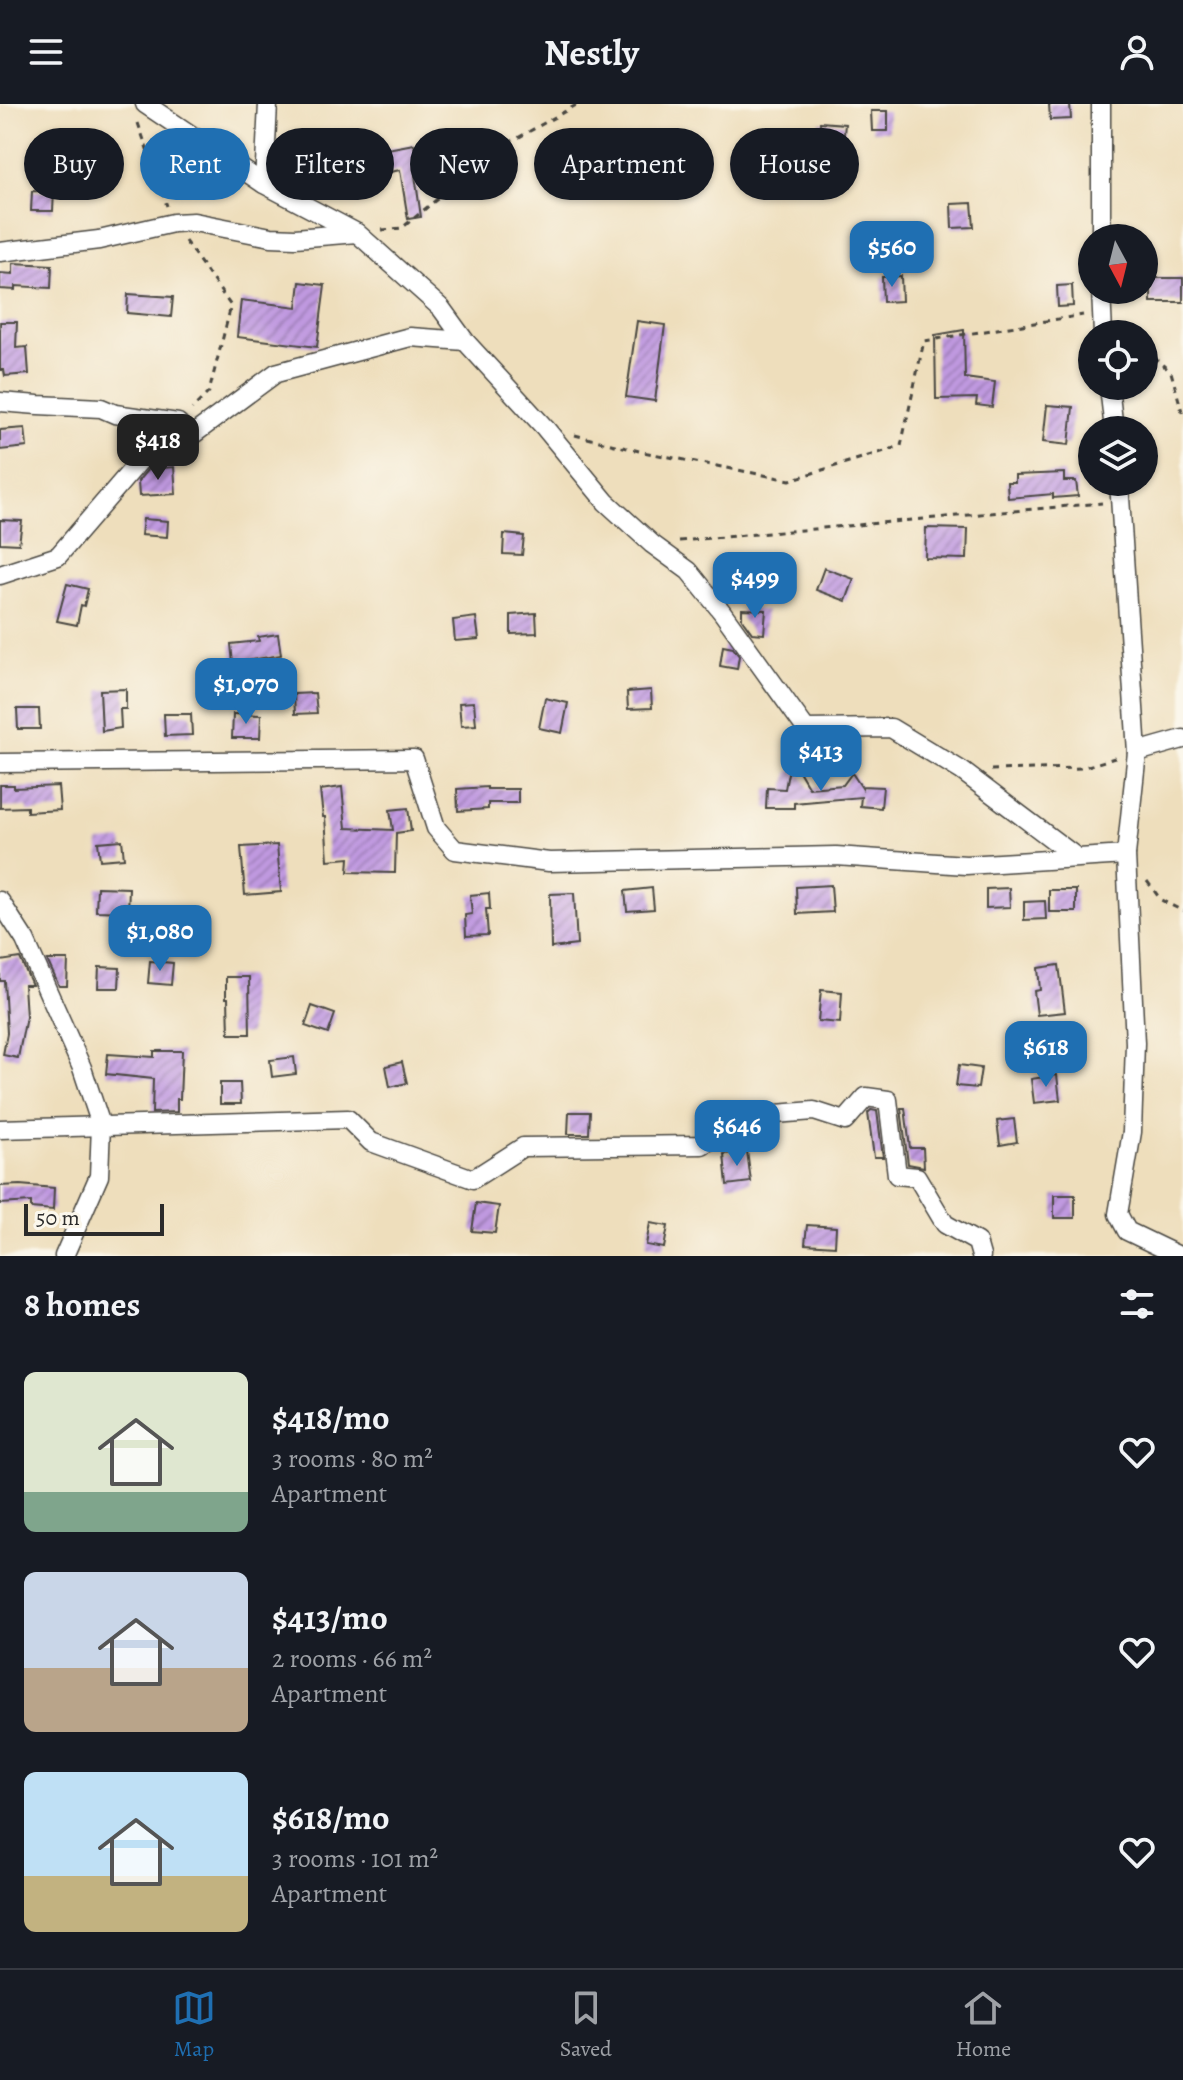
<!DOCTYPE html>
<meta charset="utf-8">
<style>
body{margin:0;font-family:Alegreya,serif;background:#20242c;color:#f1f3f6;height:100vh;display:flex;flex-direction:column;font-size:30px;white-space:nowrap}
*{box-sizing:border-box;margin:0}
p{font-size:26px;color:#9ea1a6}
.icon{flex:none;width:44px;height:44px;fill:none;stroke:currentColor;stroke-width:2;stroke-linecap:round;stroke-linejoin:round}
.map{position:relative;height:1152px;overflow:hidden}
.side{display:flex;flex-direction:column;background:#171b24;flex:1}
.side>*{flex:none}
.guide{position:absolute;left:24px;top:24px;width:1136px;height:72px;display:flex;gap:16px}
.needle{width:52px;rotate:173deg}
.controls{position:absolute;left:1078px;top:120px;display:grid;gap:16px}
.controls a{display:grid;place-items:center;width:80px;height:80px;border-radius:50%;background:#171b24;box-shadow:0 2px 6px #0004;font-size:40px}
.scale{position:absolute;left:24px;bottom:20px;width:140px;box-sizing:border-box;padding-left:8px;border:4px solid #2b2b2b;border-top:0;font-size:22px;line-height:28px;white-space:nowrap;color:#2b2b2b;-webkit-text-stroke:6px #fbf7ec;paint-order:stroke}
.price{position:absolute;translate:-50% -68px;padding:0 18px;border-radius:16px;background:#1f6fb2;color:#fff;font-size:26px;line-height:52px;filter:drop-shadow(0 2px 4px #0008)}
.price::after{content:'';position:absolute;left:50%;top:48px;width:24px;height:18px;margin-left:-12px;background:inherit;clip-path:polygon(0 0,100% 0,50% 100%)}
.price.selected{background:#222;color:#fff}
ul{padding:0;list-style:none}
li{display:flex;align-items:center;gap:24px;height:200px;padding:0 24px}
li span{display:grid;place-items:center;flex:none;width:224px;height:160px;border-radius:12px;color:#555}
li>.icon{margin-inline-start:auto}
span .icon{width:96px;height:96px;fill:#fffc;stroke-width:1}
li b{font-size:34px}
h2{display:flex;justify-content:space-between;align-items:center;height:96px;padding:0 24px;font-size:34px}
.pill{padding:0 28px;border-radius:36px;background:#171b24;box-shadow:0 2px 6px #0004;font-size:28px;line-height:72px}
.pill.selected{background:#1f6fb2;color:#fff}
header{display:flex;justify-content:space-between;align-items:center;height:104px;padding:0 24px;background:#171b24;font-size:36px;font-weight:700}
.dock{display:flex;justify-content:space-around;align-items:center;height:112px;border-top:2px solid #363941;background:#171b24;font-size:22px;color:#9ea1a6}
.dock a{display:grid;justify-items:center;gap:4px}
.dock .selected{color:#1f6fb2}
.map>svg:first-child{display:block}
</style>
<header><svg class="icon" aria-label="menu" viewBox="0 0 24 24"><path d="M4 6h16M4 12h16M4 18h16"/></svg>Nestly<svg class="icon" aria-label="person" viewBox="0 0 24 24"><circle cx="12" cy="8" r="4"/><path d="M4 21q1-7 8-7t8 7"/></svg></header>
<div class="map">
<svg width="1183" height="1152" viewBox="0 0 1183 1152">
<defs>
<pattern id="building-hatch" width="6" height="6" patternUnits="userSpaceOnUse" patternTransform="scale(2)"><rect width="6" height="6" fill="#c099e0"/><path d="M-1 1l2-2M0 6l6-6M5 7l2-2" fill="none" stroke="#9c7db6"/></pattern>
</defs>
<rect width="100%" height="100%" fill="#fbf7ec"/>
<filter id="ink" filterUnits="userSpaceOnUse"><feTurbulence type="fractalNoise" baseFrequency=".0125" numOctaves="2"/><feDisplacementMap in="SourceGraphic" scale="16" xChannelSelector="R" yChannelSelector="G"/><feConvolveMatrix kernelMatrix="1 2 1 2 8 2 1 2 1" color-interpolation-filters="sRGB"/></filter>
<filter id="wash" filterUnits="userSpaceOnUse"><feTurbulence type="fractalNoise" baseFrequency=".006" numOctaves="4" result="noise"/><feDisplacementMap in="SourceGraphic" scale="32" xChannelSelector="R" yChannelSelector="G"/><feGaussianBlur stdDeviation="1.8" result="paint"/><feColorMatrix in="noise" values="0 0 0 0 0 0 0 0 0 0 0 0 0 0 0 0 0 1.4 0 .05"/><feComposite in="paint" operator="in"/></filter>
<g filter="url(#wash)">
<rect width="100%" height="100%" fill="#eedebc"/>
<g id="blocks">
<g fill="url(#building-hatch)">
<polygon points="1049,0 1070,0 1071,15 1050,16"/>
<polygon points="871,7 888,7 888,27 872,27"/>
<polygon points="820,18 845,20 843,40 819,38"/>
<polygon points="414,40 418,63 414,64 421,113 408,115 400,66 386,69 382,46"/>
<polygon points="43,42 65,46 61,66 39,62"/>
<polygon points="32,87 54,88 53,107 31,107"/>
<polygon points="972,99 974,123 952,124 951,100"/>
<polygon points="13,159 52,161 51,184 16,182 16,186 0,185 0,169 13,170"/>
<polygon points="901,172 902,197 883,198 882,173"/>
<rect x="1151" y="174" width="32" height="24"/>
<polygon points="300,178 325,181 317,243 237,233 241,196 297,203"/>
<polygon points="1072,181 1073,202 1058,203 1057,182"/>
<polygon points="128,190 173,193 171,213 127,209"/>
<polygon points="637,217 665,221 655,297 626,293"/>
<polygon points="0,218 17,218 16,244 27,243 29,270 5,272 4,266 0,266"/>
<polygon points="964,226 965,274 995,278 992,303 976,301 977,294 936,295 935,231"/>
<polygon points="1047,301 1073,303 1069,341 1043,338"/>
<polygon points="25,324 27,343 0,346 0,326"/>
<polygon points="174,363 176,390 139,392 138,377 148,365"/>
<polygon points="1064,369 1064,377 1076,377 1078,392 1053,394 1053,390 1008,394 1007,378 1015,378 1015,371"/>
<polygon points="143,415 168,417 167,433 141,431"/>
<polygon points="0,416 22,417 19,440 0,439"/>
<polygon points="926,424 968,425 967,455 925,454"/>
<polygon points="504,430 524,432 522,451 503,450"/>
<polygon points="824,464 854,475 846,497 816,486"/>
<polygon points="67,480 88,485 84,502 81,501 77,521 57,517"/>
<polygon points="742,505 766,506 764,530 752,529 742,515"/>
<polygon points="536,509 537,529 511,530 511,511"/>
<polygon points="476,513 479,535 455,537 453,516"/>
<polygon points="278,530 281,551 233,559 231,540 259,537 258,533"/>
<polygon points="723,542 733,544 739,552 737,565 720,562"/>
<polygon points="126,585 126,605 120,605 121,624 102,627 100,586"/>
<polygon points="651,586 652,604 628,605 627,588"/>
<polygon points="315,589 317,609 295,610 294,590"/>
<polygon points="545,594 568,599 562,629 539,624"/>
<polygon points="474,598 476,621 461,622 459,599"/>
<polygon points="17,605 39,605 40,625 18,625"/>
<polygon points="164,610 191,610 192,631 165,632"/>
<polygon points="233,610 261,611 260,634 232,634"/>
<polygon points="793,666 799,667 809,684 843,681 852,669 862,684 862,682 883,683 881,704 860,702 861,693 794,699 794,704 766,704 767,684 785,685 788,669"/>
<polygon points="0,681 14,681 14,684 58,682 60,706 27,708 27,703 0,704"/>
<polygon points="342,683 346,724 393,726 390,706 408,704 411,727 396,729 395,769 348,768 349,754 328,756 325,713 323,713 320,686"/>
<polygon points="487,683 487,685 518,685 518,699 488,699 488,705 458,707 457,685"/>
<polygon points="122,736 124,754 100,756 98,738"/>
<polygon points="277,741 281,788 245,791 241,743"/>
<polygon points="831,781 833,808 797,810 796,783"/>
<polygon points="97,783 129,784 128,808 96,807"/>
<polygon points="652,784 654,805 627,807 625,787"/>
<polygon points="1009,784 1010,803 986,804 986,785"/>
<rect x="1049" y="786" width="27" height="22"/>
<polygon points="489,789 490,805 486,805 488,831 466,832 465,811 472,810 470,791"/>
<polygon points="574,789 577,841 551,844 550,790"/>
<polygon points="1045,797 1046,815 1024,816 1024,798"/>
<polygon points="20,854 32,881 24,881 26,913 18,954 3,951 7,929 4,877 0,877 0,857"/>
<polygon points="47,856 68,856 67,882 59,882"/>
<polygon points="150,857 173,859 171,881 148,879"/>
<polygon points="1059,861 1065,908 1037,911 1034,887 1040,886 1038,864"/>
<polygon points="99,863 120,864 119,884 98,884"/>
<polygon points="226,873 249,873 250,930 229,930 228,894 226,894"/>
<polygon points="821,886 842,888 840,919 818,917"/>
<polygon points="312,902 335,910 328,930 305,922"/>
<polygon points="154,947 182,947 180,995 177,995 177,1008 152,1009 153,975 106,970 108,950 154,953"/>
<polygon points="294,953 296,970 272,973 270,956"/>
<polygon points="402,958 407,979 390,983 386,962"/>
<polygon points="959,961 981,964 978,984 956,982"/>
<polygon points="1057,971 1060,996 1034,999 1031,975"/>
<polygon points="220,979 240,979 241,1000 220,1000"/>
<polygon points="901,1004 905,1004 910,1044 923,1044 924,1063 908,1060"/>
<polygon points="871,1006 877,1007 883,1053 874,1053 868,1009"/>
<polygon points="569,1008 590,1008 589,1030 568,1030"/>
<polygon points="1014,1015 1017,1038 1000,1041 997,1017"/>
<polygon points="747,1047 751,1078 727,1081 724,1050"/>
<polygon points="20,1081 54,1084 53,1106 31,1104 31,1098 0,1100 0,1082"/>
<rect x="1054" y="1091" width="21" height="23"/>
<polygon points="476,1099 499,1102 495,1129 472,1127"/>
<polygon points="650,1119 668,1122 664,1144 646,1141"/>
<polygon points="807,1121 836,1123 835,1142 805,1140"/>
</g>
</g>
</g>
<g filter="url(#ink)">
<use href="#blocks" fill-opacity="0" stroke="#484641" stroke-width="2"/>
<g fill="none" stroke-linecap="round" stroke-linejoin="round">
<g stroke="#484641" stroke-width="21">
<g id="street">
<polyline points="145,0 264,80 357,129 441,204 465,237 545,324 606,398 652,440 689,467 722,508 806,625 891,624 962,667 1076,753"/>
<polyline points="1101,0 1101,134"/>
<polyline points="264,80 268,0"/>
<polyline points="0,148 99,136 173,119 194,118 271,133 295,134 357,129"/>
<polyline points="1101,186 1103,230"/>
<polyline points="1109,282 1114,326"/>
<polyline points="0,298 38,301 101,304 115,310 178,319 191,332"/>
<polyline points="1119,378 1137,648 1126,751 1135,939 1132,1028 1118,1110 1127,1127 1179,1152"/>
<polyline points="0,471 58,452 155,339 191,332 276,269 410,233 465,237"/>
<polyline points="1137,648 1183,635"/>
<polyline points="0,659 414,655 436,724 455,746 549,758 836,752 966,761 1126,751"/>
<polyline points="0,797 25,836 82,964 101,1021 99,1072 64,1152"/>
<polyline points="0,1025 348,1015 371,1038 473,1075 523,1043 702,1041 751,1012 814,1007 845,1017 866,993 888,996 897,1071 917,1073 945,1120 977,1138 981,1152"/>
</g>
</g>
<g stroke="#484641" stroke-width="3" stroke-dasharray="6 6" stroke-linecap="butt">
<polyline points="138,19 167,102"/>
<polyline points="382,126 402,124 498,45 578,0"/>
<polyline points="185,137 231,202 209,288 192,305"/>
<polyline points="1144,245 1171,268 1183,311"/>
<polyline points="575,331 643,348 790,376 901,342 924,237 1083,211"/>
<polyline points="679,437 1102,399"/>
<polyline points="991,666 1081,664 1118,653"/>
<polyline points="1147,777 1161,796 1183,807"/>
</g>
<use href="#street" stroke="#fff" stroke-width="18"/>
</g>
</g>
</svg>
<div class="controls">
<a><svg class="needle" viewBox="-14 -14 28 28"><path d="M0-13l5 13h-10z" fill="#e53935"/><path d="M0 13l5-13h-10z" fill="#9ea1a6"/></svg></a>
<a><svg class="icon" aria-label="locate" viewBox="0 0 24 24"><circle cx="12" cy="12" r="6"/><path d="M12 2v4M12 18v4M2 12h4M18 12h4"/></svg></a>
<a><svg class="icon" aria-label="layers" viewBox="0 0 24 24"><path d="M12 4l9 5-9 5-9-5zM3 14l9 5 9-5"/></svg></a>
</div>
<div class="scale">50 m</div>
<b class="price" style="left:892px;top:185px">$560</b>
<b class="price selected" style="left:158px;top:378px">$418</b>
<b class="price" style="left:755px;top:516px">$499</b>
<b class="price" style="left:246px;top:622px">$1,070</b>
<b class="price" style="left:821px;top:689px">$413</b>
<b class="price" style="left:160px;top:869px">$1,080</b>
<b class="price" style="left:1046px;top:985px">$618</b>
<b class="price" style="left:737px;top:1064px">$646</b>
<div class="guide">
<a class="pill">Buy</a>
<a class="pill selected">Rent</a>
<a class="pill">Filters</a>
<a class="pill">New</a>
<a class="pill">Apartment</a>
<a class="pill">House</a>
</div>
</div>
<section class="side">
<h2>8 homes<svg class="icon" aria-label="filters" viewBox="0 0 24 24"><path d="M4 7h16M4 17h16"/><circle cx="9" cy="7" r="2"/><circle cx="15" cy="17" r="2"/></svg></h2>
<ul>
<li><span style="background:linear-gradient(#dfe7d0 75%,#7fa58c 0)"><svg class="icon" aria-label="home" viewBox="0 0 24 24"><path d="M3 11l9-7 9 7M6 9v11h12V9"/></svg></span><div><b>$418/mo</b><p>3 rooms · 80 m²</p><p>Apartment</p></div><svg class="icon" aria-label="heart" viewBox="0 0 24 24"><path d="M12 20l-8-8c-3-5 5-10 8-4 3-6 11-1 8 4z"/></svg></li>
<li><span style="background:linear-gradient(#c9d6e8 60%,#b9a48a 0)"><svg class="icon" aria-label="home" viewBox="0 0 24 24"><path d="M3 11l9-7 9 7M6 9v11h12V9"/></svg></span><div><b>$413/mo</b><p>2 rooms · 66 m²</p><p>Apartment</p></div><svg class="icon" aria-label="heart" viewBox="0 0 24 24"><path d="M12 20l-8-8c-3-5 5-10 8-4 3-6 11-1 8 4z"/></svg></li>
<li><span style="background:linear-gradient(#bfe0f5 65%,#c2b280 0)"><svg class="icon" aria-label="home" viewBox="0 0 24 24"><path d="M3 11l9-7 9 7M6 9v11h12V9"/></svg></span><div><b>$618/mo</b><p>3 rooms · 101 m²</p><p>Apartment</p></div><svg class="icon" aria-label="heart" viewBox="0 0 24 24"><path d="M12 20l-8-8c-3-5 5-10 8-4 3-6 11-1 8 4z"/></svg></li>
</ul>
</section>
<nav class="dock">
<a class="selected"><svg class="icon" aria-label="map" viewBox="0 0 24 24"><path d="M3 6l6-2 6 2 6-2v14l-6 2-6-2-6 2zM9 4v14M15 6v14"/></svg>Map</a>
<a><svg class="icon" aria-label="saved" viewBox="0 0 24 24"><path d="M7 4h10v16l-5-4-5 4z"/></svg>Saved</a>
<a><svg class="icon" aria-label="home" viewBox="0 0 24 24"><path d="M3 11l9-7 9 7M6 9v11h12V9"/></svg>Home</a>
</nav>
